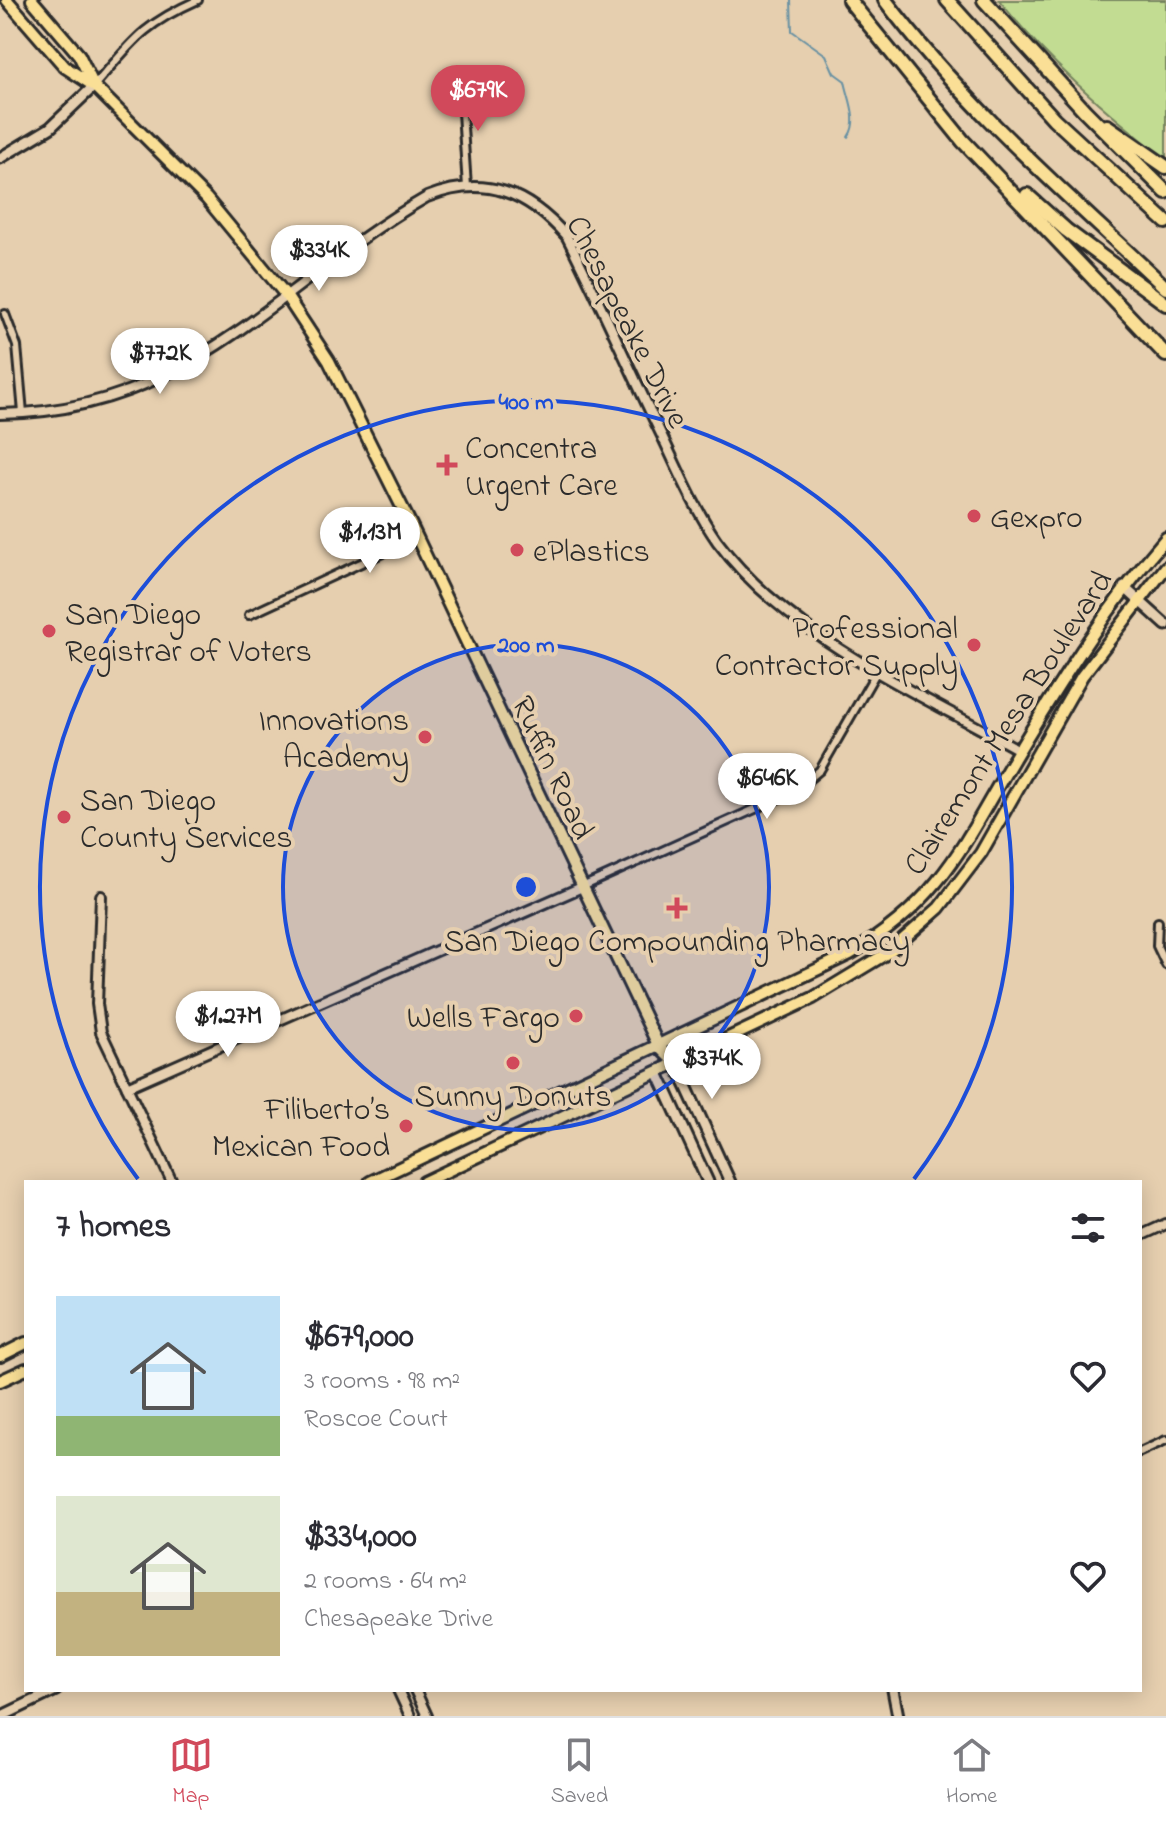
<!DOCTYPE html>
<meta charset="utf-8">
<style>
body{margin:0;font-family:"Indie Flower",sans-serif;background:#f7f7f7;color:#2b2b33;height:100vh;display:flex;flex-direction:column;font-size:30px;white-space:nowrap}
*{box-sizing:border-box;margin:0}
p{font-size:26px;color:#7c7c81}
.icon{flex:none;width:44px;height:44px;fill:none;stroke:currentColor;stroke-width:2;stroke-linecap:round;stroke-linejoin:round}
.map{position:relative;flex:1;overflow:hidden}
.side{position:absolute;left:24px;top:1180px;width:1118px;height:512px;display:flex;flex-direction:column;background:#fff;border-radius:0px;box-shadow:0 4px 20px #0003}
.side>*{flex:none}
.price{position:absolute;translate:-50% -68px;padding:0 18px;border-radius:28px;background:#fff;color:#222;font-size:26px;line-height:52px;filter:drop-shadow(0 2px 4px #0008)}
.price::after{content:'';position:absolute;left:50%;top:48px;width:24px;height:18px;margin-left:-12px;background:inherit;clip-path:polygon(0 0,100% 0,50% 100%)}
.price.selected{background:#d1495b;color:#fff}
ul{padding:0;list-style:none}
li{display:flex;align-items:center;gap:24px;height:200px;padding:0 32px}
li span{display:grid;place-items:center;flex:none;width:224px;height:160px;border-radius:0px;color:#555}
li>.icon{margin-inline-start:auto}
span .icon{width:96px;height:96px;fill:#fffc;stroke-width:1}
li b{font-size:34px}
h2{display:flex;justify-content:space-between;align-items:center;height:96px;padding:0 32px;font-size:34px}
.tabs{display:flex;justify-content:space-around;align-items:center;height:112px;border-top:2px solid #e1e1e2;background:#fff;font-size:22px;color:#7c7c81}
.tabs a{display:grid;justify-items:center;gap:4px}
.tabs .selected{color:#d1495b}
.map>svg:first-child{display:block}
</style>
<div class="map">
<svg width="1166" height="1716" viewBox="0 0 1166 1716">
<rect width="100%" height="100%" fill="#e6cfaf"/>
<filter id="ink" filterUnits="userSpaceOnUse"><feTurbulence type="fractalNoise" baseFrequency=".0125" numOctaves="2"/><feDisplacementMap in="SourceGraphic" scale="16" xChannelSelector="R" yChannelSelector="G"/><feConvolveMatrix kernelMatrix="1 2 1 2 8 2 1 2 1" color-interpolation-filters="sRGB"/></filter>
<g filter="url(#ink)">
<path fill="#c2dc92" stroke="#76845e" stroke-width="2" d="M999,0H1166V159C1105,112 1047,61 999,0Z"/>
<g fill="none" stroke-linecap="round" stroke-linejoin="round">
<path stroke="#6891a3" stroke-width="2" d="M791,0L792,31L826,55L834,73L845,81C848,98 860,121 848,137"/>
<g stroke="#2b2b2b" stroke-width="12">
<g id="minor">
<polyline points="460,82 467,187"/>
<path d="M94,86C133,41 142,25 198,0"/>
<polyline points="5,314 17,346 23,413"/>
<polyline points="249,615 417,537"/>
<polyline points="582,887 795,791 820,770 877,671"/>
<polyline points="1158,922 1157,946 1166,965"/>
<polyline points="1140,1452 1166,1440"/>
</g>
</g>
<g stroke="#2b2b2b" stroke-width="14">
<g id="tertiary">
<path d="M0,414C192,412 276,284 427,197C485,174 528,192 567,237C600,302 629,368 661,434C678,469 694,508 717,541C788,637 917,692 1019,750"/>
<polyline points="101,896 97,1004 101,1032 172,1182"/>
<polyline points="127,1087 582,887"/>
<polyline points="1140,1236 1166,1224"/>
<polyline points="398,1690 410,1716"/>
<polyline points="415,1690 427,1716"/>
</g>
</g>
<g stroke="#2b2b2b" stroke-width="15">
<g id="secondary">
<polyline points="0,158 50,128 94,86"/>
<polyline points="1124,587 1166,625"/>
<polyline points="676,1064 730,1182"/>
<polyline points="658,1073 708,1182"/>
<polyline points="893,1690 898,1716"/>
<polyline points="2,1716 56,1690"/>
</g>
</g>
<g stroke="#2b2b2b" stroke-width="16">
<g id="primary">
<polyline points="7,0 65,67 94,86 206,198 285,294 329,361 411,525 659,1047 676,1064"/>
<polyline points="32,0 79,55 93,84"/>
<path d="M370,1182L850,954C947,897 966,837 1021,747C1065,674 1110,603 1166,538"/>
<polyline points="424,1182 813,998 889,952 939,908 981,853 1082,676 1166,567"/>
<polyline points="0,1356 26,1343"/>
<polyline points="0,1381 26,1369"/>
</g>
</g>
<g stroke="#2b2b2b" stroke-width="18">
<g id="motorway">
<polyline points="849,0 963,141 1166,355"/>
<path d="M885,0C966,108 1068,195 1166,288"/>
<polyline points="947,0 1054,119 1166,222"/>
<polyline points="984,0 1085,111 1166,192"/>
<polyline points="1107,126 1166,167"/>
<polyline points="1027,195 1066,230 1166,304"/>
</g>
</g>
<use href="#minor" stroke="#e6cfaf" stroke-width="6"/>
<use href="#tertiary" stroke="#e6cfaf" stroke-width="8"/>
<use href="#secondary" stroke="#e6cfaf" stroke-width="9"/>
<use href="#primary" stroke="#fadf96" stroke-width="10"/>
<use href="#motorway" stroke="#fadf96" stroke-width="12"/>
</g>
</g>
<circle cx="526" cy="887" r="243" fill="#1d4ed8" fill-opacity=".12"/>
<g fill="none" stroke="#1d4ed8" stroke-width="4">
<circle cx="526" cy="887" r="243"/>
<path d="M138 1179A486 486 0 1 1 914 1179"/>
</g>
<g fill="#d1495b" stroke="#e6cfaf" stroke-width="3">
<path d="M443 453h8v8h8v8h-8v8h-8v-8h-8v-8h8z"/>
<circle cx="974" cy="516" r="8"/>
<circle cx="517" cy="550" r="8"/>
<circle cx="49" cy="631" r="8"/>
<circle cx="974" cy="645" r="8"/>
<circle cx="425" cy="737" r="8"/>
<circle cx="64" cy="817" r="8"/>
<path d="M673 896h8v8h8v8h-8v8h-8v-8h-8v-8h8z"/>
<circle cx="576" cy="1016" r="8"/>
<circle cx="513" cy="1063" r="8"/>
<circle cx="406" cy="1126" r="8"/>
</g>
<g text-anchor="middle" stroke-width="8" stroke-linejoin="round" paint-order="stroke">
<g font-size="32" fill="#2b2b2b" stroke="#e6cfaf">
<text transform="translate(629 321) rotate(63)" y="11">Chesapeake Drive</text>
<text transform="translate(1007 722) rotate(-57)" y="11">Clairemont Mesa Boulevard</text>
<text transform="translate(554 767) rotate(65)" y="11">Ruffin Road</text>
</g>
<g font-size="32" fill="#2b2b2b" stroke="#e6cfaf" text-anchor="start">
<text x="465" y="458">Concentra<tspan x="465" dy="37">Urgent Care</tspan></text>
<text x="990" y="527">Gexpro</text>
<text x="533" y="561">ePlastics</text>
<text x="65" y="624">San Diego<tspan x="65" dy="37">Registrar of Voters</tspan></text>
<text x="958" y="638" text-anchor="end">Professional<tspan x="958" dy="37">Contractor Supply</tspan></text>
<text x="409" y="730" text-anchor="end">Innovations<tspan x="409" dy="37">Academy</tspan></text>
<text x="80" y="810">San Diego<tspan x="80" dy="37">County Services</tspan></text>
<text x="677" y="951" text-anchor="middle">San Diego Compounding Pharmacy</text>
<text x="560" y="1027" text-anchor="end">Wells Fargo</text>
<text x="513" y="1106" text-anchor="middle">Sunny Donuts</text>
<text x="390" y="1119" text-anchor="end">Filiberto’s<tspan x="390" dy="37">Mexican Food</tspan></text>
</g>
</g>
<circle cx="526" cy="887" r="12" fill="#1d4ed8" stroke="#e6cfaf" stroke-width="4"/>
<g font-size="24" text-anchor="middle" font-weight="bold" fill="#1d4ed8" stroke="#e6cfaf" stroke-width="8" stroke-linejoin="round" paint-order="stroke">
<text x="526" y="409">400 m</text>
<text x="526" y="652">200 m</text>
</g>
</svg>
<b class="price selected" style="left:478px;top:133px">$679K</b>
<b class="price" style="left:319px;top:293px">$334K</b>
<b class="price" style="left:160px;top:396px">$772K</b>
<b class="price" style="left:370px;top:575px">$1.13M</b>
<b class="price" style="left:767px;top:821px">$646K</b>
<b class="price" style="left:228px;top:1059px">$1.27M</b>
<b class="price" style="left:712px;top:1101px">$374K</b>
<section class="side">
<h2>7 homes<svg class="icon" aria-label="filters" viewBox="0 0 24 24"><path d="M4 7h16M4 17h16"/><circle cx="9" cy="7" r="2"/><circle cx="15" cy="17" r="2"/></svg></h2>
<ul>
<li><span style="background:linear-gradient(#bfe0f5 75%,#8fb573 0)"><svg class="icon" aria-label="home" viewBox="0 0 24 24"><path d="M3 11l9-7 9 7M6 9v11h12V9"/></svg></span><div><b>$679,000</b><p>3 rooms · 98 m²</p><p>Roscoe Court</p></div><svg class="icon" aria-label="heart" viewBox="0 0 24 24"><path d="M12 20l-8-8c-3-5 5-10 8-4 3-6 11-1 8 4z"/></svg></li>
<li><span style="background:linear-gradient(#dfe7d0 60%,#c2b280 0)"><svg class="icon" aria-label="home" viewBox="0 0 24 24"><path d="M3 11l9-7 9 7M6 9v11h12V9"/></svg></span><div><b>$334,000</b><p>2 rooms · 64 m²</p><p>Chesapeake Drive</p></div><svg class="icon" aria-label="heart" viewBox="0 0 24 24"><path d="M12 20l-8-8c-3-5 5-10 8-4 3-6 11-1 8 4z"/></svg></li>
</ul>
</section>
</div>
<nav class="tabs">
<a class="selected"><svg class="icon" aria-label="map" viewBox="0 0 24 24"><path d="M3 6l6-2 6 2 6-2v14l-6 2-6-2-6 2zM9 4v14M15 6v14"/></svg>Map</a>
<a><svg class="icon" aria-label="saved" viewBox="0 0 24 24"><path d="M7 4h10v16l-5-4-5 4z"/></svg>Saved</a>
<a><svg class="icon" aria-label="home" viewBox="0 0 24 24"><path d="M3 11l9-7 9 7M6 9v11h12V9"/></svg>Home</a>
</nav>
